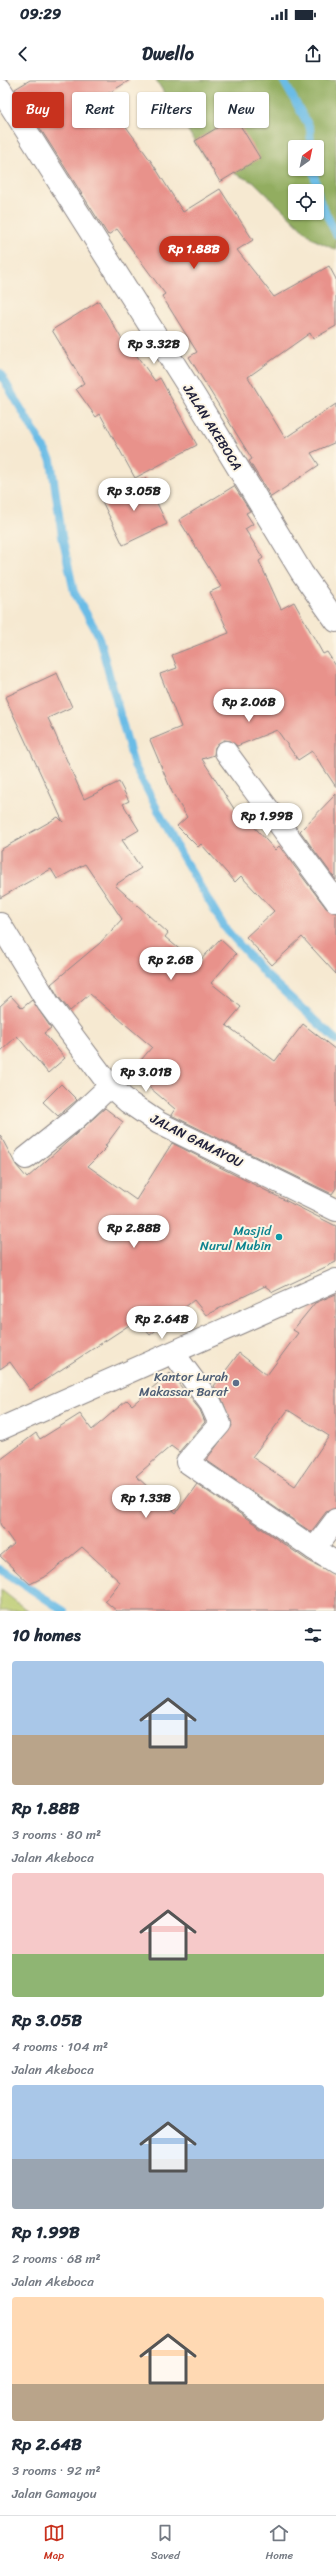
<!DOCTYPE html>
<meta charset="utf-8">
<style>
body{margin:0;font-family:Sriracha,sans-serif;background:#f2f2f3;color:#1f2937;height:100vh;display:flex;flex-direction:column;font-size:15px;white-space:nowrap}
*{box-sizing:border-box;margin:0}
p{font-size:13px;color:#747a83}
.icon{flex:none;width:22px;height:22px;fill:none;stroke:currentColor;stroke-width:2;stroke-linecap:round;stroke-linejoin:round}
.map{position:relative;height:1531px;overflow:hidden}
.side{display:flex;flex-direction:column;background:#fff;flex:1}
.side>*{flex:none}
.guide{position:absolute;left:12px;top:12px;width:312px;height:36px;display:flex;gap:8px}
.needle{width:26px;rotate:33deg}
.fabs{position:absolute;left:288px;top:60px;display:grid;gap:8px}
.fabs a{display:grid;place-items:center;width:36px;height:36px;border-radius:4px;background:#fff;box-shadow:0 1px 3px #0004;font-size:20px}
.price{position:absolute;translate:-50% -34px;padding:0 9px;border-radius:14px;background:#fff;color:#222;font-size:13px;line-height:26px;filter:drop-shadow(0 1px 2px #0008)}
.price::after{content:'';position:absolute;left:50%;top:24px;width:12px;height:9px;margin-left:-6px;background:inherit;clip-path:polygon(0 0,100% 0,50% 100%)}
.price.on{background:#c8321e;color:#fff}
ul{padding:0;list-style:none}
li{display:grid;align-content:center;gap:8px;height:212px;padding:0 12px}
li span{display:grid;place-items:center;height:124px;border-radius:4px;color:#555}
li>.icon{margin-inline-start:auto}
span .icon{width:72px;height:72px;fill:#fffc;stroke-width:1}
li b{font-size:17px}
h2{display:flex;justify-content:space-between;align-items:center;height:48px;padding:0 12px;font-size:17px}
.chip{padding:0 14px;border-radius:4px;background:#fff;box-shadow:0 1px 3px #0004;font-size:14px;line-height:36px}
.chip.on{background:#c8321e;color:#fff}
.status{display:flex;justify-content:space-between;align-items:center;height:28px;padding:0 20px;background:#fff;direction:ltr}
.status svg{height:11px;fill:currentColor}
header{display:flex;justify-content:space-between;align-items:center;height:52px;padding:0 12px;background:#fff;font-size:18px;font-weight:800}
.tabs{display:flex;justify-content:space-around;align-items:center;height:56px;border-top:1px solid #e0e1e3;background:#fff;font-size:11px;color:#747a83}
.tabs a{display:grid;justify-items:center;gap:2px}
.tabs .on{color:#c8321e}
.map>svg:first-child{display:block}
</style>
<div class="status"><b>09:29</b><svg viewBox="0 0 49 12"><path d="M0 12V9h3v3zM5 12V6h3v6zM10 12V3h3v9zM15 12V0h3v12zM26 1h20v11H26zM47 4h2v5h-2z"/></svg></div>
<header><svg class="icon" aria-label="back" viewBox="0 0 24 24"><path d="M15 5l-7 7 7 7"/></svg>Dwello<svg class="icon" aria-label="share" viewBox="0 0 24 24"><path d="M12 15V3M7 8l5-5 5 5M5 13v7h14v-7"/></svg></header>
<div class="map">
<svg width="336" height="1531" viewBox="0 0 336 1531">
<rect width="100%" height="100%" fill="#fcf5e5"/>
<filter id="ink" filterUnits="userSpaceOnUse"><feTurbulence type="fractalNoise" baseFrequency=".025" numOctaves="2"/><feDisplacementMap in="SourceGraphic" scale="8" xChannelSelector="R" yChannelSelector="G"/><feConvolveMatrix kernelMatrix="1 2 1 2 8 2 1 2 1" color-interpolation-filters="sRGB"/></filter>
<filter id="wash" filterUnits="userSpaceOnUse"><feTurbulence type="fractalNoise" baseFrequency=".012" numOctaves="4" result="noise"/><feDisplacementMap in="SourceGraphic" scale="16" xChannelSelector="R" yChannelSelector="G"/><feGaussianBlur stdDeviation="0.9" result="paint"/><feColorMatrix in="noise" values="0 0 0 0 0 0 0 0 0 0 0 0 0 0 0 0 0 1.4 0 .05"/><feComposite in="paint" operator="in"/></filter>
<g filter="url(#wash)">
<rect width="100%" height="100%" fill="#f6e9d1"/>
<polygon fill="#b8c96c" stroke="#6d7654" points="0,1509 28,1531 0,1531"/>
<path fill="#92ad60" stroke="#5a684e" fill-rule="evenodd" d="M156,0H336V170L313,159L255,103L227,90L204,76ZM295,67H317V89H295ZM295,111H317V133H295Z"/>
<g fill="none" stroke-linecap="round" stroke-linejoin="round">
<g stroke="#6abce6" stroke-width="8">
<polyline points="283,0 310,48 311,67"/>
<polyline points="313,89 319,119 336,154"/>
<polyline points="0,293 51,380 62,456 74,512 98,554 134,685 182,776 225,848 265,894 336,960"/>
<polyline points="0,1489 64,1531"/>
</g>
</g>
<g id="blocks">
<g fill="#e8928b" fill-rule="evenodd">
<polygon points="30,0 130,0 104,16 153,84 183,132 220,109 253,160 237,170 274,217 329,186 336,199 336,246 313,259 310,253 248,297 285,358 336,324 336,362 311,373 319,385 271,417 249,381 252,379 189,277 197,272 162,216 165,214 117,149 108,155 15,9"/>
<polygon points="235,37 260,78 220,102 195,61"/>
<polygon points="99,221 129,271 132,269 155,301 160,298 197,365 135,398 100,334 96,337 76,309 84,303 52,250"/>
<polygon points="145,398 167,444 123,465 101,419"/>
<polygon points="234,406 250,431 246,433 253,444 245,449 263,478 259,481 281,529 294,522 323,574 327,572 336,586 336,707 312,671 298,680 277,650 237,666 231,661 224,660 215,667 214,675 202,679 238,735 241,732 275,770 279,766 326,828 336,833 336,894 302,857 272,885 246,857 274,831 241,796 235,802 201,764 198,767 177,746 187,737 172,712 150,660 181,647 160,594 177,588 172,575 229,553 210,512 221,507 179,440"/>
<polygon points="57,593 72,627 48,638 84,719 119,702 129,721 123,724 139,750 122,760 141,788 115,805 168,853 165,857 197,884 220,859 236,874 211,903 241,927 226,945 275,981 303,944 336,970 336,1108 332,1114 171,1035 175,1029 131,992 152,967 90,914 70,931 58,916 51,904 100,863 122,839 85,784 57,799 51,789 0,818 0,770 58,737 63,742 5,617"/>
<polygon points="336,714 336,800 300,751"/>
<polygon points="11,916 22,928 32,920 51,948 44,953 65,978 48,993 17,956 0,972 0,926"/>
<polygon points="61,1004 77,1020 58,1036 43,1022"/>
<polygon points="105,1028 123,1042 105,1066 107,1067 88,1086 136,1120 172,1063 336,1146 336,1182 273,1212 265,1206 206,1235 194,1220 150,1255 137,1240 30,1310 10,1282 0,1289 0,1055 16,1085 27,1098"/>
<path d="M336,1214V1428L326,1432L311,1452L206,1380L232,1346L222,1319L214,1306L239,1273L267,1295L298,1253L293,1250L315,1223ZM288,1330L329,1356L295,1406L252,1377Z"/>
<polygon points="170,1293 200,1330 205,1342 179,1372 171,1366 136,1396 176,1433 197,1404 307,1480 336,1495 336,1531 117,1531 105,1521 120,1502 82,1467 48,1495 30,1504 0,1476 14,1464 0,1444 0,1380 36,1353 40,1359 80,1334 92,1350 127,1320 132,1325"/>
</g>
</g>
</g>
<g filter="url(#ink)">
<use href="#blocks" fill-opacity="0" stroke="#8c8686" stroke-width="1"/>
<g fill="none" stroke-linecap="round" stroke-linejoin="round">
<g stroke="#8c8686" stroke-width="24">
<g id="minor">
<polyline points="0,9 195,317 302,493 336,541"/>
<polyline points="226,672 336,821"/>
<polyline points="0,844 48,923 110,1006 128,1022 159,1043 336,1130"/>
<polyline points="26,1078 75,1039 110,1006"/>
<polyline points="174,1274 211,1324 220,1344 187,1382 314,1469 336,1440"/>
<polyline points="314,1469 336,1483"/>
</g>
</g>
<g stroke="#8c8686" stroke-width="24">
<polyline id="tertiary" points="0,1349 336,1200"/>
</g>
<use href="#minor" stroke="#fff" stroke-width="22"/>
<use href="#tertiary" stroke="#fff" stroke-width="22"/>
</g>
</g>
<circle fill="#0f9aa8" stroke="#fcf5e5" stroke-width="1.5" cx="279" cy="1157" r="4"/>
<circle fill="#5c6f8a" stroke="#fcf5e5" stroke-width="1.5" cx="236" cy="1303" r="4"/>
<g text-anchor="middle" stroke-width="4" stroke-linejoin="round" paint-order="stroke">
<g font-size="13" fill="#22223b" stroke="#fcf5e5">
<text transform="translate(213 347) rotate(58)" y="5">JALAN AKEBOCA</text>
<text transform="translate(197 1060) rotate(27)" y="5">JALAN GAMAYOU</text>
</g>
<g font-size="13" fill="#0d838f" stroke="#fcf5e5" text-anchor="end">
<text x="271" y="1155">Masjid<tspan x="271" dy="15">Nurul Mubin</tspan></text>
</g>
<g font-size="13" fill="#4e5e75" stroke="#fcf5e5" text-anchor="end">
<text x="228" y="1301">Kantor Lurah<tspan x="228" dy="15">Makassar Barat</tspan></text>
</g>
</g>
</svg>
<div class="fabs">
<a><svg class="needle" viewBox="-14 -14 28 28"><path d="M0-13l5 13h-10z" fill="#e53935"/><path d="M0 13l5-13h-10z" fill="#747a83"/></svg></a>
<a><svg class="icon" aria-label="locate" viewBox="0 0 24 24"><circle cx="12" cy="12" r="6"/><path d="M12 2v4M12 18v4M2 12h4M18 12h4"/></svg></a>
</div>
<b class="price on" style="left:194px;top:190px">Rp 1.88B</b>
<b class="price" style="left:154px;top:285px">Rp 3.32B</b>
<b class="price" style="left:134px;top:432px">Rp 3.05B</b>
<b class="price" style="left:249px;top:643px">Rp 2.06B</b>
<b class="price" style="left:267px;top:757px">Rp 1.99B</b>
<b class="price" style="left:171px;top:901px">Rp 2.6B</b>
<b class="price" style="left:146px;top:1013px">Rp 3.01B</b>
<b class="price" style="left:134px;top:1169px">Rp 2.88B</b>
<b class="price" style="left:162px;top:1260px">Rp 2.64B</b>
<b class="price" style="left:146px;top:1439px">Rp 1.33B</b>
<div class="guide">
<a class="chip on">Buy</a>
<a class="chip">Rent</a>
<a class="chip">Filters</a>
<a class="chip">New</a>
</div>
</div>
<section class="side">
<h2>10 homes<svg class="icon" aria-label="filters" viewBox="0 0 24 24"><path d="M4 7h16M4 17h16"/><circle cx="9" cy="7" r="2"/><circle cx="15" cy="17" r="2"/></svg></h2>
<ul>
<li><span style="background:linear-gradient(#a9c7e8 60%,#b9a48a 0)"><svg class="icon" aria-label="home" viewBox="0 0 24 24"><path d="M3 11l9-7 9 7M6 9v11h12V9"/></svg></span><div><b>Rp 1.88B</b><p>3 rooms · 80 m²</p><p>Jalan Akeboca</p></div></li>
<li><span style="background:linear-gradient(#f6c9c9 65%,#8fb573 0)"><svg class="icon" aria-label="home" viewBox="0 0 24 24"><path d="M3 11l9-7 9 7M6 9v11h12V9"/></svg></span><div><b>Rp 3.05B</b><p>4 rooms · 104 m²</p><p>Jalan Akeboca</p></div></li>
<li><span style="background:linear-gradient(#a9c7e8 60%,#9aa5b1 0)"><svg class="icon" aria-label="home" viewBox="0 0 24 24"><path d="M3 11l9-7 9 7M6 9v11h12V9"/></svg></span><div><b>Rp 1.99B</b><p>2 rooms · 68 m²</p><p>Jalan Akeboca</p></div></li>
<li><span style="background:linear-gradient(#ffd9b3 70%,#b9a48a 0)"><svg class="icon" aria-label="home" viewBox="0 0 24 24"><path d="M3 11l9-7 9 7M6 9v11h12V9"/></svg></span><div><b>Rp 2.64B</b><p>3 rooms · 92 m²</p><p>Jalan Gamayou</p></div></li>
</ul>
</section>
<nav class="tabs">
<a class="on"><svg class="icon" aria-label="map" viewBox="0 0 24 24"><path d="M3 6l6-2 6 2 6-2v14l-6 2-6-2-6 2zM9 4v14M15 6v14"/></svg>Map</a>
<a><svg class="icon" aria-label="saved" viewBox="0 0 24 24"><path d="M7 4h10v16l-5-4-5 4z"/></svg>Saved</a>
<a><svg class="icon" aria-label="home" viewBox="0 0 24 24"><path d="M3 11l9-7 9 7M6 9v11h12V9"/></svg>Home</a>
</nav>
